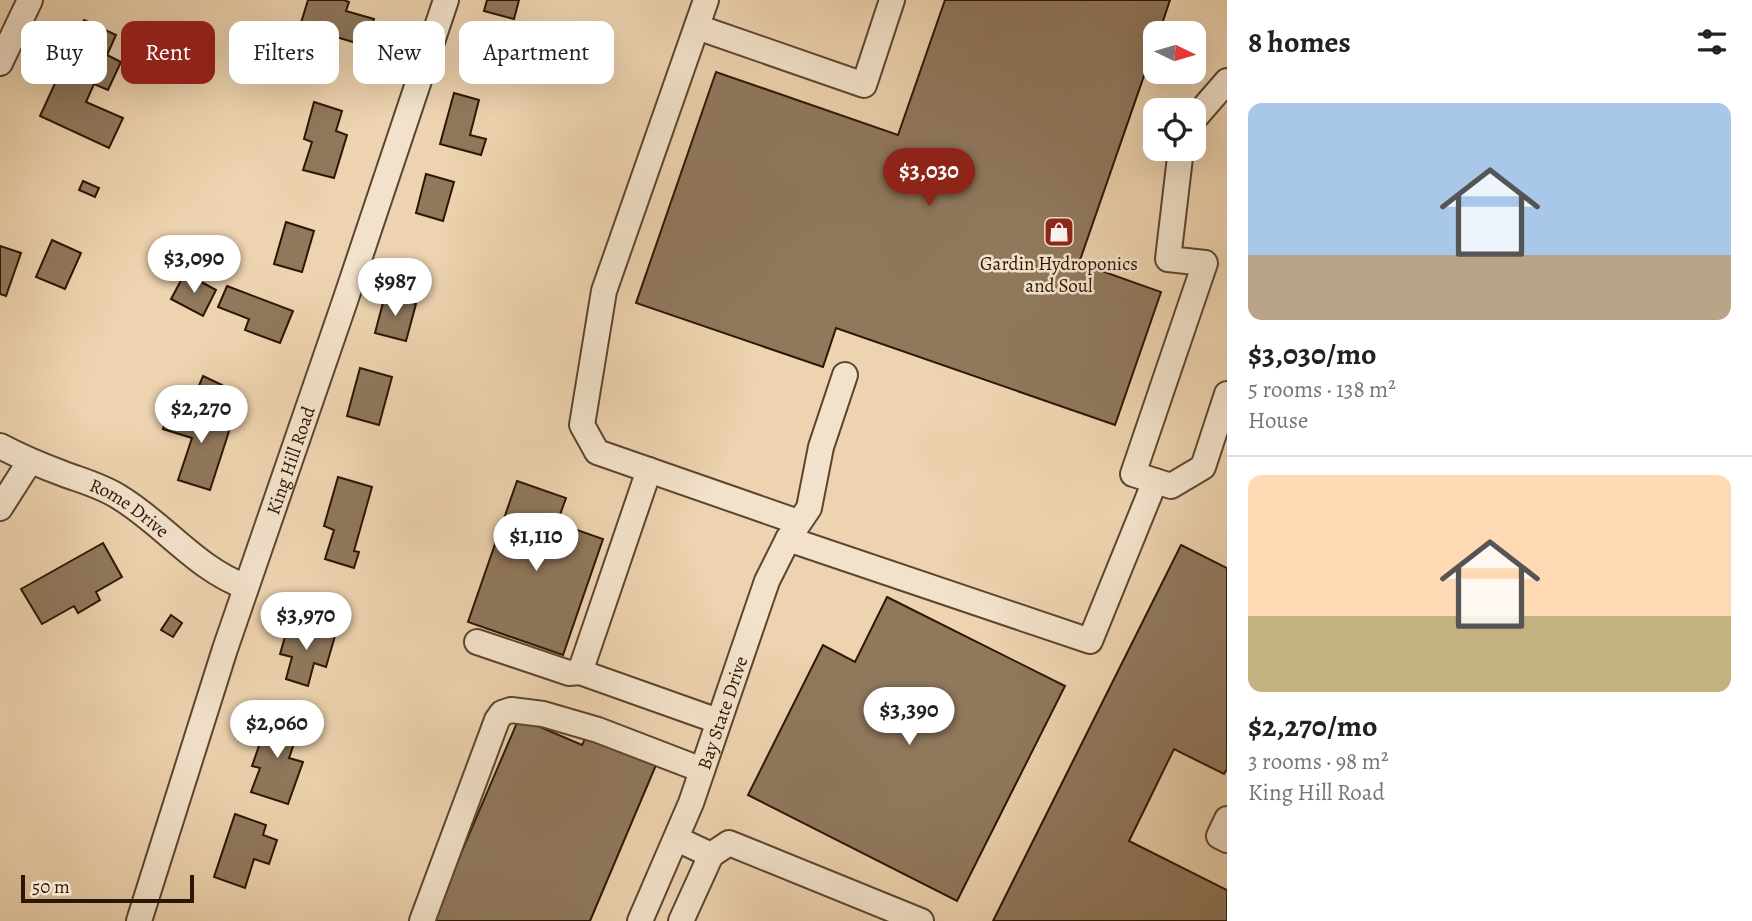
<!DOCTYPE html>
<meta charset="utf-8">
<style>
body{margin:0;font-family:Alegreya,serif;background:#f2f2f2;color:#222;height:100vh;display:flex;flex-direction:column;font-size:26px;white-space:nowrap}
*{box-sizing:border-box;margin:0}
p{font-size:23px;color:#767676}
.icon{flex:none;width:38px;height:38px;fill:none;stroke:currentColor;stroke-width:2;stroke-linecap:round;stroke-linejoin:round}
.map{position:relative;flex:1;overflow:hidden}
.sheet{display:flex;flex-direction:column;background:#fff;width:525px}
.sheet>*{flex:none}
.banner{position:absolute;left:21px;top:21px;width:665px;height:63px;display:flex;gap:14px}
.needle{width:46px;rotate:95deg}
.tools{position:absolute;left:1143px;top:21px;display:grid;gap:14px}
.tools a{display:grid;place-items:center;width:63px;height:63px;border-radius:14px;background:#fff;box-shadow:0 7px 28px #0002;font-size:35px}
.scale{position:absolute;left:21px;bottom:18px;width:173px;box-sizing:border-box;padding-left:7px;border:4px solid #2c1604;border-top:0;font-size:19px;line-height:24px;white-space:nowrap;color:#2c1604;-webkit-text-stroke:5px #f3e2cb;paint-order:stroke}
.price{position:absolute;translate:-50% -60px;padding:0 16px;border-radius:24px;background:#fff;color:#222;font-size:23px;line-height:46px;filter:drop-shadow(0 2px 4px #0008)}
.price::after{content:'';position:absolute;left:50%;top:42px;width:21px;height:16px;margin-left:-10px;background:inherit;clip-path:polygon(0 0,100% 0,50% 100%)}
.price.on{background:#8f2418;color:#fff}
ul{padding:0;list-style:none}
li{display:grid;align-content:center;gap:14px;height:371px;padding:0 21px}
li+li{border-top:2px solid #e0e0e0}
li span{display:grid;place-items:center;height:217px;border-radius:14px;color:#555}
li>.icon{margin-inline-start:auto}
span .icon{width:126px;height:126px;fill:#fffc;stroke-width:1}
li b{font-size:30px}
h2{display:flex;justify-content:space-between;align-items:center;height:84px;padding:0 21px;font-size:30px}
.chip{padding:0 24px;border-radius:14px;background:#fff;box-shadow:0 7px 28px #0002;font-size:24px;line-height:63px}
.chip.on{background:#8f2418;color:#fff}
main{display:flex;flex:1;min-height:0}
.map>svg:first-child{display:block}
</style>
<main>
<div class="map">
<svg width="1227" height="921" viewBox="0 0 1227 921">
<rect width="100%" height="100%" fill="#edd3af"/>
<filter id="stains"><feTurbulence type="fractalNoise" baseFrequency=".00286" numOctaves="4"/><feColorMatrix values="0 0 0 0 .2 0 0 0 0 .09 0 0 0 0 .02 0 0 0 .5 -.17"/></filter>
<radialGradient id="worn" r=".72"><stop offset=".6" stop-color="#630" stop-opacity="0"/><stop offset="1" stop-color="#630" stop-opacity=".3"/></radialGradient>
<g fill="#90785d" stroke="#2c1604" stroke-width="2">
<polygon points="308,0 344,0 349,2 346,11 374,19 366,46 300,26"/>
<polygon points="487,0 519,0 514,19 484,11"/>
<polygon points="945,0 1170,0 1159,33 1155,33 1155,44 1079,263 1161,292 1115,425 836,328 823,367 636,303 716,72 898,135"/>
<polygon points="84,20 116,35 107,55 121,62 108,90 94,84 86,102 123,118 109,148 40,116"/>
<polygon points="454,93 479,100 470,135 486,139 481,155 440,144"/>
<polygon points="314,102 342,111 336,131 347,135 334,178 303,170 312,142 304,139"/>
<polygon points="426,174 454,182 443,221 416,213"/>
<polygon points="83,181 99,188 95,197 79,190"/>
<polygon points="286,222 314,231 302,272 274,264"/>
<polygon points="52,240 81,253 65,289 36,277"/>
<polygon points="0,246 21,253 6,296 0,294"/>
<polygon points="185,273 216,290 203,316 171,299"/>
<polygon points="227,286 293,311 280,343 245,330 249,319 218,307"/>
<polygon points="385,295 416,304 406,341 375,333"/>
<polygon points="360,368 392,377 379,425 347,416"/>
<polygon points="203,376 222,385 217,397 198,388"/>
<polygon points="203,409 233,419 210,490 178,480 192,438 163,429 169,410 199,420"/>
<polygon points="338,477 372,487 354,551 359,552 354,568 325,559 334,530 324,526"/>
<polygon points="517,481 566,498 557,523 603,539 563,655 468,622"/>
<polygon points="103,543 122,577 96,592 100,600 78,613 74,606 42,624 21,589"/>
<polygon points="1181,545 1227,568 1227,769 1224,774 1174,749 1129,841 1227,890 1227,921 993,921"/>
<polygon points="887,597 1065,686 957,901 748,795 823,645 855,662"/>
<polygon points="171,615 182,623 173,637 161,630"/>
<polygon points="289,623 335,636 326,667 314,663 308,686 286,679 292,657 280,654"/>
<polygon points="270,714 301,724 289,758 303,762 288,804 251,792 260,768 252,766"/>
<polygon points="519,718 582,745 587,735 656,765 590,921 432,921"/>
<polygon points="235,814 266,825 263,835 277,840 269,864 254,859 245,888 214,877"/>
</g>
<g fill="none" stroke-linecap="round" stroke-linejoin="round">
<g stroke="#5c452f" stroke-width="28">
<g id="minor">
<polyline points="706,0 604,291 582,425 597,452 798,522"/>
<polyline points="697,27 864,85 892,0"/>
<polyline points="0,63 30,0"/>
<polyline points="1194,119 1227,81"/>
<polyline points="1181,149 1168,259 1205,263 1133,474 1171,486 1203,467 1227,394"/>
<path id="s1" d="M0,446C21,457 42,466 64,474C83,481 102,486 119,497C164,524 195,568 246,587"/>
<polyline points="649,470 580,672 718,721"/>
<polyline points="0,508 30,461"/>
<polyline points="788,539 1090,641 1155,481"/>
<polyline points="477,642 569,673 580,672"/>
<polyline points="1227,819 1219,836 1227,840"/>
<polyline points="677,839 711,855 729,843 921,921"/>
<path id="s2" d="M139,921L225,649L345,301L446,0"/>
<polyline points="422,921 497,720 502,713 511,710 543,714 598,730 702,770"/>
<path id="s3" d="M640,921L691,803L767,581L788,539L809,508L821,447L845,375"/>
<polyline points="681,921 711,855"/>
</g>
</g>
<use href="#minor" stroke="#f3e2cb" stroke-width="24"/>
</g>
<defs>
<g id="shop-square" transform="scale(1.575)"><rect x="-9" y="-9" width="18" height="18" rx="4" fill="#8f2418" stroke="#f3e2cb"/><path d="M-5-2.5h2.3a2.7 3.5 0 0 1 5.4 0H5L5.5 6h-11ZM-1.5-2.5h3a1.5 2.3 0 0 0-3 0Z" fill="#fff"/></g>
</defs>
<g fill-rule="evenodd">
<use href="#shop-square" x="1059" y="232"/>
</g>
<g text-anchor="middle" stroke-width="5" stroke-linejoin="round" paint-order="stroke">
<g font-size="19" fill="#2c1604" stroke="#f3e2cb">
<text x="1059" y="270">Gardin Hydroponics<tspan x="1059" dy="22">and Soul</tspan></text>
</g>
<g font-size="19" fill="#2c1604" stroke="#f3e2cb">
<text dy="7" stroke="none"><textPath href="#s2" startOffset="485">King Hill Road</textPath></text>
<text dy="7" stroke="none"><textPath href="#s1" startOffset="144">Rome Drive</textPath></text>
<text dy="7" stroke="none"><textPath href="#s3" startOffset="224">Bay State Drive</textPath></text>
</g>
</g>
<rect width="100%" height="100%" filter="url(#stains)"/>
<rect width="100%" height="100%" fill="url(#worn)"/>
</svg>
<div class="tools">
<a><svg class="needle" viewBox="-14 -14 28 28"><path d="M0-13l5 13h-10z" fill="#e53935"/><path d="M0 13l5-13h-10z" fill="#767676"/></svg></a>
<a><svg class="icon" aria-label="locate" viewBox="0 0 24 24"><circle cx="12" cy="12" r="6"/><path d="M12 2v4M12 18v4M2 12h4M18 12h4"/></svg></a>
</div>
<div class="scale">50 m</div>
<b class="price on" style="left:929px;top:208px">$3,030</b>
<b class="price" style="left:194px;top:295px">$3,090</b>
<b class="price" style="left:395px;top:318px">$987</b>
<b class="price" style="left:201px;top:445px">$2,270</b>
<b class="price" style="left:536px;top:573px">$1,110</b>
<b class="price" style="left:306px;top:652px">$3,970</b>
<b class="price" style="left:909px;top:747px">$3,390</b>
<b class="price" style="left:277px;top:760px">$2,060</b>
<div class="banner">
<a class="chip">Buy</a>
<a class="chip on">Rent</a>
<a class="chip">Filters</a>
<a class="chip">New</a>
<a class="chip">Apartment</a>
</div>
</div>
<section class="sheet">
<h2>8 homes<svg class="icon" aria-label="filters" viewBox="0 0 24 24"><path d="M4 7h16M4 17h16"/><circle cx="9" cy="7" r="2"/><circle cx="15" cy="17" r="2"/></svg></h2>
<ul>
<li><span style="background:linear-gradient(#a9c7e8 70%,#b9a48a 0)"><svg class="icon" aria-label="home" viewBox="0 0 24 24"><path d="M3 11l9-7 9 7M6 9v11h12V9"/></svg></span><div><b>$3,030/mo</b><p>5 rooms · 138 m²</p><p>House</p></div></li>
<li><span style="background:linear-gradient(#ffd9b3 65%,#c2b280 0)"><svg class="icon" aria-label="home" viewBox="0 0 24 24"><path d="M3 11l9-7 9 7M6 9v11h12V9"/></svg></span><div><b>$2,270/mo</b><p>3 rooms · 98 m²</p><p>King Hill Road</p></div></li>
</ul>
</section>
</main>
